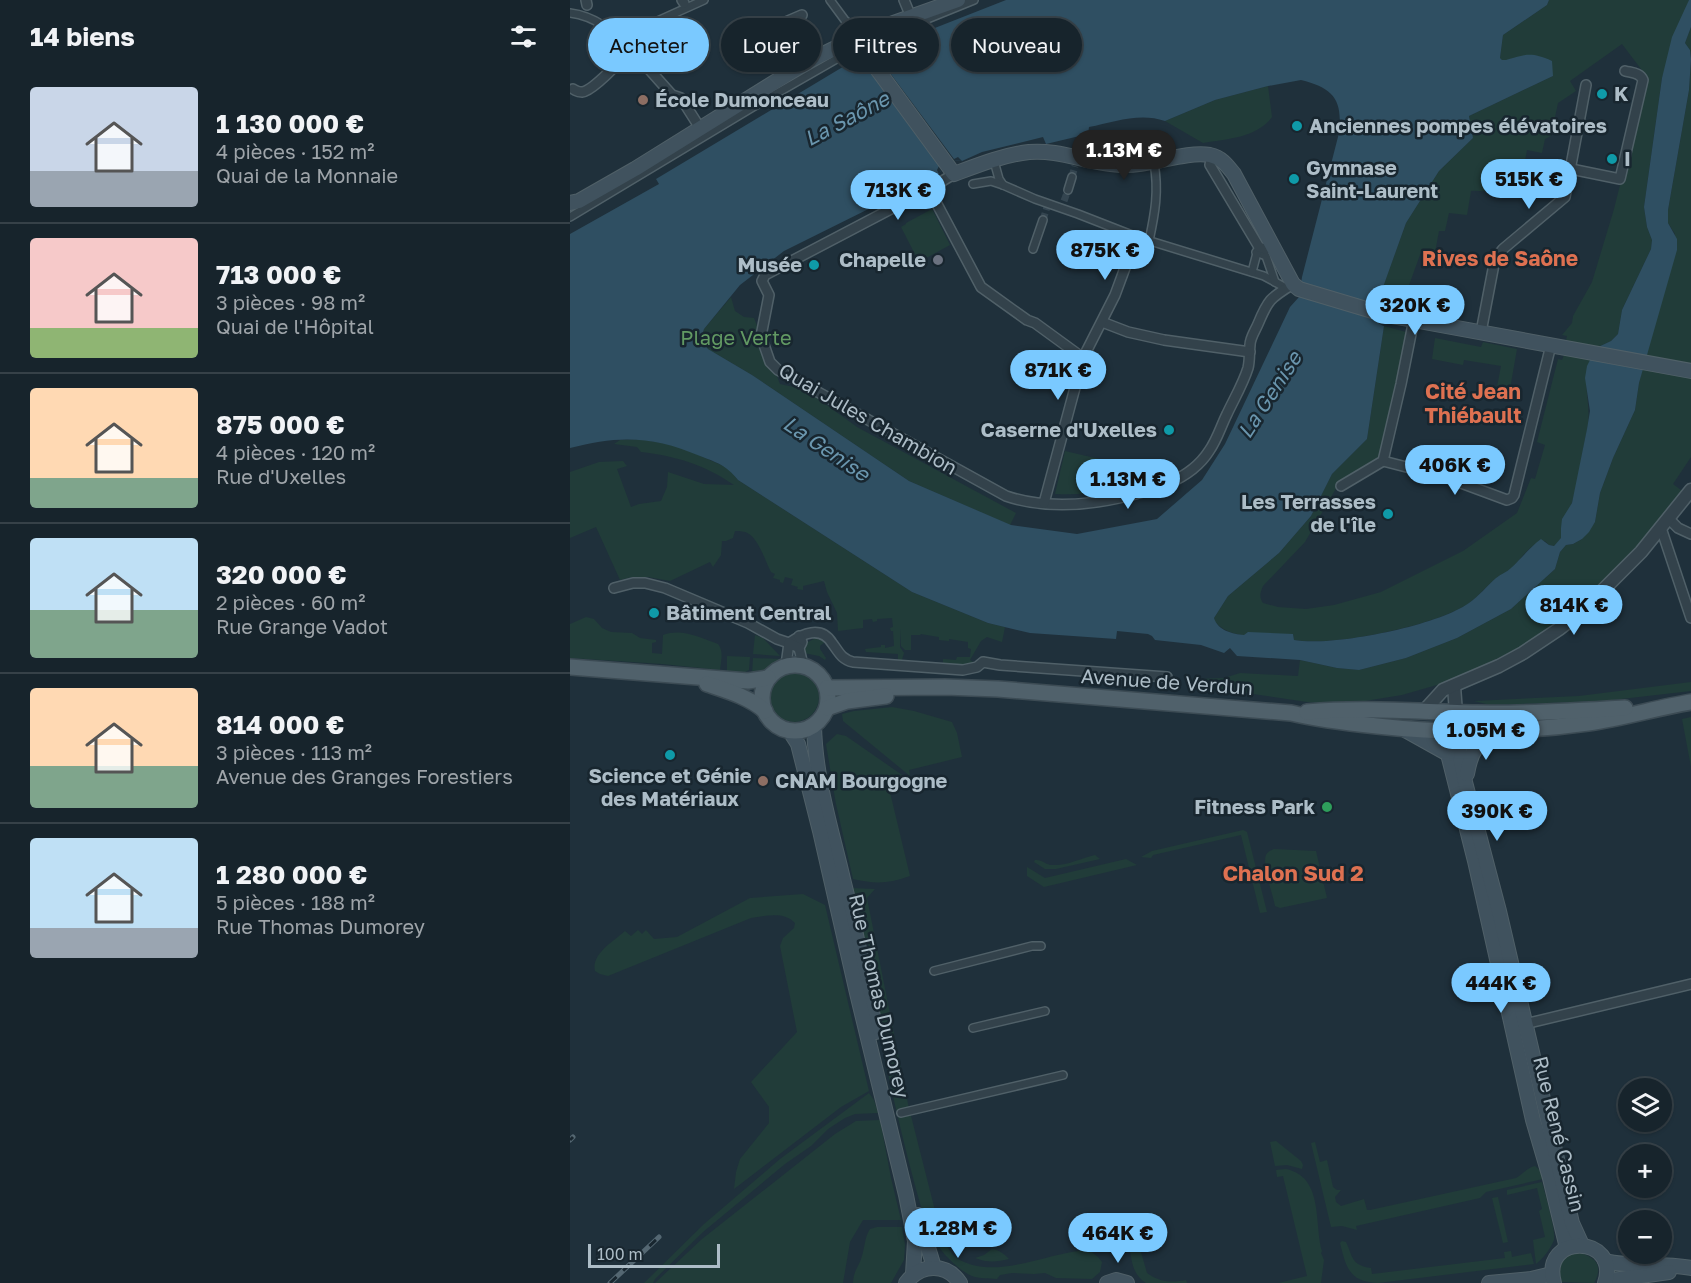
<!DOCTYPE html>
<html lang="fr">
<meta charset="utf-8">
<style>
body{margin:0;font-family:"Golos Text",sans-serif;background:#243038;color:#f1f3f6;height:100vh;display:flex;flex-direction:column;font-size:22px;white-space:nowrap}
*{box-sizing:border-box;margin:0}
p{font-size:20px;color:#9ea4a9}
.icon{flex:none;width:33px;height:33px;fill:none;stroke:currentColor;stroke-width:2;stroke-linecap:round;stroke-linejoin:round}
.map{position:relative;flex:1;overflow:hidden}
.details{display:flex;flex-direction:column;background:#17242c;width:570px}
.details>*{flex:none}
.banner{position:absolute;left:18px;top:18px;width:570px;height:54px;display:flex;gap:12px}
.tools{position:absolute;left:1048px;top:1078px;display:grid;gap:12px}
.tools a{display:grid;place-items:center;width:54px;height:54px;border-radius:50%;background:#17242c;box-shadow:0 2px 4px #0004,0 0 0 2px #364148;font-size:30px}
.scale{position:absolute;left:18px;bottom:15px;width:132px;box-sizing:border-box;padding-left:6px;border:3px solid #adbdc7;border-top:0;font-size:16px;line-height:21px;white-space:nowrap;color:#adbdc7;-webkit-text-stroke:4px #18262f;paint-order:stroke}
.price{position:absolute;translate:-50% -51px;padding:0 14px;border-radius:21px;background:#7ac9ff;color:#111;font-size:20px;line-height:39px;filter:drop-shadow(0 2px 3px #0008)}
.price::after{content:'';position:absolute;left:50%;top:36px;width:18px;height:14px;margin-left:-9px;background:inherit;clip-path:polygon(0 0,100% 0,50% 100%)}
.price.current{background:#222;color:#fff}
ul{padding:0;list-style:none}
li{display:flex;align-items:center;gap:18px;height:150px;padding:0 30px}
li+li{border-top:2px solid #364148}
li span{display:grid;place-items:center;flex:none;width:168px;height:120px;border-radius:6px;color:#555}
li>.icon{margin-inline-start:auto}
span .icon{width:72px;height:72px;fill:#fffc;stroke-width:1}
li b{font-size:26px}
h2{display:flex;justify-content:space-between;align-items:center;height:72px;padding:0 30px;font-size:26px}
.chip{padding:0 21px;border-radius:27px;background:#17242c;box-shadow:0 2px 4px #0004,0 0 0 2px #364148;font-size:21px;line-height:54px}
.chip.current{background:#7ac9ff;color:#111}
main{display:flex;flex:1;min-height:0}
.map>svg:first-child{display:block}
</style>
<main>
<section class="details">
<h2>14 biens<svg class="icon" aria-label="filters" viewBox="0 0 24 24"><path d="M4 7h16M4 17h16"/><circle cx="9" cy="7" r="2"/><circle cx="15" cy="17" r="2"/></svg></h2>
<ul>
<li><span style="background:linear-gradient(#c9d6e8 70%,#9aa5b1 0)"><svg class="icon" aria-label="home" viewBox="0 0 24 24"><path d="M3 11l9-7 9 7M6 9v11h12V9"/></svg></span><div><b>1 130 000 €</b><p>4 pièces · 152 m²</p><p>Quai de la Monnaie</p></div></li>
<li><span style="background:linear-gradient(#f6c9c9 75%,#8fb573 0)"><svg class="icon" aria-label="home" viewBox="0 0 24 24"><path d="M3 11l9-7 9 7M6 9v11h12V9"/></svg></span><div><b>713 000 €</b><p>3 pièces · 98 m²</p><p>Quai de l'Hôpital</p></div></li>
<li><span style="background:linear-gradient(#ffd9b3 75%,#7fa58c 0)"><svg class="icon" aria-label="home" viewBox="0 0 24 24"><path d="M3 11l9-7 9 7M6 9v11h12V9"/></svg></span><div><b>875 000 €</b><p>4 pièces · 120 m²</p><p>Rue d'Uxelles</p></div></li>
<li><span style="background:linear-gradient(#bfe0f5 60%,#7fa58c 0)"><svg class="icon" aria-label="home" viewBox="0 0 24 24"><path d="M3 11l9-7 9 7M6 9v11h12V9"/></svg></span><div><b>320 000 €</b><p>2 pièces · 60 m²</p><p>Rue Grange Vadot</p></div></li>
<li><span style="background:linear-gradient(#ffd9b3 65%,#7fa58c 0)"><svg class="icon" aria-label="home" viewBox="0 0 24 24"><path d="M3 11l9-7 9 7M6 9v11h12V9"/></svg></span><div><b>814 000 €</b><p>3 pièces · 113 m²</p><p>Avenue des Granges Forestiers</p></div></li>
<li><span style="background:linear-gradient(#bfe0f5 75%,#9aa5b1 0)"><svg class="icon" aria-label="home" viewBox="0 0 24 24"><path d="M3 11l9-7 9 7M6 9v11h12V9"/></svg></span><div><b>1 280 000 €</b><p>5 pièces · 188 m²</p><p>Rue Thomas Dumorey</p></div></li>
</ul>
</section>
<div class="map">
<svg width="1121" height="1283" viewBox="0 0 1121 1283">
<rect width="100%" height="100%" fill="#1f303b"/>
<g fill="#213c39">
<path d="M979,0H1119L1092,78L1074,207L1077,227L1082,240L1081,249L1052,310L1048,334L1041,341L1026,348L996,340L997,336L992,335L1002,323L1003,316L1022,282L1044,209L1077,77L1052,44L1000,81L1006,91L988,103L981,136L975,139L972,153L957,150L953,172L940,170L936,193L930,192L931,185L925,184C919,195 911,190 901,191L897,215L879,213L875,231H869L864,258L851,252L833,302L812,300L808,303L806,306L836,223L869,171L903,138L899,116L983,76L932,60L930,58L933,35L977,5Z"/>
<polygon points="1121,27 1121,457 1103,484 1115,493 1047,568 1008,608 951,647 881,681 832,695 783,703 763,704 737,702 622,685 618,681 626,679 654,678 670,673 728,676 730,660 767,668 789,670 836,658 887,638 941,609 985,569 990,552 996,545 1003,544 1012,539 1025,522 1030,493 1043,458 1065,410 1069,383 1105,234 1098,223 1098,210 1119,90 1121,59 1120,50 1115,43"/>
<path d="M698,86L702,117C687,138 656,139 633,143L595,121L645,100Z"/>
<polygon points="362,209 380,245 349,262 331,227 336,224 336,223"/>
<path d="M161,297L165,311L174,317L184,318L210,384L228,388L240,393L287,427L446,513L440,525L339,481L182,375L138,349C133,342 131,338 134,329Z"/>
<path d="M814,326L836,332L814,445L810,456L804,463L768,485L735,542L693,586C690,593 689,597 693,603L708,607L736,609L764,605L811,592L893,551L947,513L961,478L965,479L975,445L967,442L988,359L992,360L994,355L1022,357C1009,381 1023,404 1017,430C1012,453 1009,477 1003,499C999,517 989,515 992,538L984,546L979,545L975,541C958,544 952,559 941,569C937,572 932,574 929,576C918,584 909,596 898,604C864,626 763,647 724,640L723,634C698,635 663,642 645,622L644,618L658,596L709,553L741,516L762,474L797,439Z"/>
<polygon points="865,338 911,347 913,342 947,349 940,389 938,389 937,397 926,392 931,366 894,360 893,365 862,359"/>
<path d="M70,439L108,446L158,468L168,480L342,592L418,623L435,627L432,642L417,637L411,641L400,660L406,664L403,667L373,666V659L386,660L387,657H400L401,649L398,648V642L379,639V641L369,640V637L351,634L350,635H341V650H335L331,646V629L330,647L334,653L331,663H328V654L296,652L295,649L311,647V645H315V648L324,646L323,631H321L320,628L323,627L322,618L307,619V621L303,622L302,619L293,620V628L268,631L267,613L257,592L254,581L233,586V590L227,589L228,587L221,585L223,579L215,577L213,583L210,582V580L203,578L205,574L201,572C196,562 188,539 179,534C175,531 170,531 165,531L163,538L156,541H152L151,555L143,567L140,562L100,581L78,577H62L50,580L26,527L0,538V472L29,462L53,461L57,466L47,469L61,507L69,504L91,501L97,487L98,472L134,484L164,485C135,465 106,456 71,452L67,447L44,444L50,440Z"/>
<path d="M495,451L538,461L585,467L584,477C552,489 519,496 485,494Z"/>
<path d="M16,617L24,619L32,628L41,632L62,633L70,638L86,640V642L82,643V653L92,654L93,635C113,628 130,638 148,644C154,651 151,662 150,670L92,664L0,658V624Z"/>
<polygon points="185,635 193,638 210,656 183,654"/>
<polygon points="246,638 255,642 250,646 250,649 256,658 255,660 249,656 234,653 236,643"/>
<polygon points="157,656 180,657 179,670 172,674 157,671"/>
<polygon points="183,658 211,659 193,672 182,674"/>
<circle cx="224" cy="697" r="25"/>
<polygon points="1121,682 1121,691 1034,701 920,705 904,701 1009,696"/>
<polygon points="322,707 344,711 382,722 387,733 392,757 339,770 340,776 273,721 272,714 284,711"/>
<polygon points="1121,717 1121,767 1112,719"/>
<path d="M267,734L276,736L335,777L325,779V786L319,788L340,876C317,884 306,884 283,879L266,804L256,744Z"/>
<polygon points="673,830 677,832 697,912 690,913 671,835 583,855 581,858 571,857 582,851"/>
<path d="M704,849L746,851L757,898L710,908L705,906C703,895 692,865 696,855C698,851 700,851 704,849Z"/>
<path d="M525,855L530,859L486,869H475L464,862L465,860C472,859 475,865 483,865C496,866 512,858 525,855Z"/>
<polygon points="556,859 567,865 474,887 457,876 457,867 475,878"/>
<path d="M280,888L305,889L297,898L338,1104L372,1238C376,1244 380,1252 385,1257C423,1283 476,1252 519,1250L528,1257L532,1262L530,1272L522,1279L486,1278L475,1273L464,1274L442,1273L430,1275L427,1279C419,1278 409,1279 402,1276C393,1273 372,1254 369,1246L363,1247C335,1157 315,1065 298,972L303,966L298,942L289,935Z"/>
<path d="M233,894L255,905L299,1091L271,1107L164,1189L166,1172L170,1159L199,1123V1107L181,1082L227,1032L210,946L213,938L224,928L225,923C214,911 196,916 181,918L38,976L30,974L25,971C21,954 44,941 55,931L61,936L68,930L72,934L76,930L84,939L107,937L180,898Z"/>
<polygon points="299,1093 304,1100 308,1113 285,1114 275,1118 258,1129 241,1146 215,1164 133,1232 85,1279 83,1283 74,1283 134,1224 210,1159"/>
<polygon points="310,1120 321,1178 331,1220 293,1220 280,1242 273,1283 85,1283 132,1239 265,1134 286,1121"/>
<polygon points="706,1141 731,1161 733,1165 732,1169 717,1165 705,1166 700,1142"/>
<path d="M745,1142L750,1162L757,1160L763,1187L767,1190H771L765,1197L766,1202L771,1206L794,1199L797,1210H800L946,1178C952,1175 958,1167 965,1166L970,1170L973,1179L916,1192L910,1198L786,1226L787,1230L772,1226L761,1227L741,1143Z"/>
<path d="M716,1169C754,1177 744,1223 752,1251L751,1253L754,1260L751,1283H708L737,1276L713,1176L707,1177L706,1170Z"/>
<path d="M972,1182C975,1194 986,1230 984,1240C981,1248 973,1259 966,1264L963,1240L975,1237L969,1211L972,1209L967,1188L937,1195V1190Z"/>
<polygon points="928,1197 938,1242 933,1243 922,1198"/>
<path d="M307,1227H332L335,1245L334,1260L321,1283H283C284,1270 287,1270 291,1259C295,1249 294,1238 300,1229Z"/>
<path d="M772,1241L776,1242C783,1257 781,1265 801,1268L802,1274L935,1258L934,1252L941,1251L942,1257L961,1253L964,1264L808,1283C779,1282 776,1267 770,1243Z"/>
<path d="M558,1242H564L569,1245L577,1273C589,1282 601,1283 616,1280L617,1283H576C561,1274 562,1258 558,1242Z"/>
<path d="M422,1249C427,1249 436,1255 439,1259C427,1262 417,1263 405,1258L414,1255Z"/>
<path d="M1005,1252C1023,1255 1035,1264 1024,1283L992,1282C985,1266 992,1259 1005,1252Z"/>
</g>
<path fill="#2f4f62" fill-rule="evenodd" d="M436,0H979L977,5L933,35L930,58L932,60H936C957,54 961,52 982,61L983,76L899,116L903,138L869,171L836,223L802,318C807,320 808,324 814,326L797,439L762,474L741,516L709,553L658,596L644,618C648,631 663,634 674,635L678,632L723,634L724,640C762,647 867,626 899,603C909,596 917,586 926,578C931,574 937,572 941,568C951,559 960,547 971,539L979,545L984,546L991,538V528L992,519L1002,503L1017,429L1020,411L1015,378L1017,366L1026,348L1041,341L1048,334L1052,310L1081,249L1082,240L1077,227L1074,207L1092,78L1102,37L1119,0H1121V27L1115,43L1120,50L1121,59L1119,90L1098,210V223L1107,239V250L1069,383L1065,410L1043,458L1030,493L1025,522L1019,532L1012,539L1003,544L996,545L990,552L985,569L941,609L887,638L836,658L789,670L767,668L730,660L667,656L660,648L654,653L631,645L585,640L582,636L578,634L547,631L546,639L460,633L418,623L342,592L168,480C156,465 148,463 130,456C84,436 48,435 0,448V234L89,184L86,179L286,59ZM731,80C763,88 773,99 769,133L732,277L729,297L720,307L655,444L632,480L587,519L507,534L441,525L339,481L182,375L138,349C133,342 131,338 134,329L170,285L214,251L369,174L373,167L383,160L392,161L412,152L473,137L476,144L518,134L519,127C544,122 570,112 595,121L645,100L698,86Z"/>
<polygon fill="#1f303b" points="305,48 303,50 384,159 388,157 392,161 383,160 373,167 369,174 367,170 369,166 289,57 283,57"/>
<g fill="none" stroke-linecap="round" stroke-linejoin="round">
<g stroke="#344550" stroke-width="7" stroke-dasharray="7 3.5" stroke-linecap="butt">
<polyline points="502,177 505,166"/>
<polyline points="494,201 498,190"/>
<polyline points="473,220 477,207"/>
</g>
<g stroke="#506068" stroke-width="10">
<g id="pedestrian">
<polyline points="260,0 277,23"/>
<path d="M0,13C26,16 43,32 61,49"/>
<polyline points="50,38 134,0"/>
<polyline points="301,51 300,47 303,41 404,0"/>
<polyline points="424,161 429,179 433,185"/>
<polyline points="403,184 421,181 433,185 465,199 508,214 567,237 694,276 716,288"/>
<polyline points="498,190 502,177"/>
<polyline points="0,217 183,107 277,53 281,52 286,55 289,54 291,57"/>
<path d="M579,241C585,213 589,191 584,163"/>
<polyline points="463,249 473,220"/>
<polyline points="686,252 696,256 705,282"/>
<polyline points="682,272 688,249"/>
<polyline points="364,971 462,946 471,946"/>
<polyline points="403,1028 475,1011"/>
<polyline points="331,1113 493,1075"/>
</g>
</g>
<g stroke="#506068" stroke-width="12">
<g id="minor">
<polyline points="16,0 17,5"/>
<polyline points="112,0 114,3"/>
<polyline points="334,0 341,17"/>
<polyline points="277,23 287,38"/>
<polyline points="213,24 237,62"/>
<polyline points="179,40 204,27 232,15"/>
<path d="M3,89C7,91 7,92 12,92C23,91 53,58 61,49L102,95L111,98L130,128"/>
<polyline points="642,155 640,165 689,247 695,249 703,248"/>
<path d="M1001,169L1050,179L1073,80C1070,73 1063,73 1055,71"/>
<path d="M384,174L359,189L195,275L192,281L199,295L191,336L200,362L208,370L436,496C471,508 513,506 549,498C581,491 620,481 639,451C647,440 651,426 657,414C664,399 673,384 678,368C680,360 679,353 680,345C680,338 685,331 688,324C698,300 700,298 723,284"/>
<polyline points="359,189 411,287 457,320 465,323 513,358"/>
<polyline points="532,322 558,332 594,340 680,352"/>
<polyline points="911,332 925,259 933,249 995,197 1016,85"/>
<polyline points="813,461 875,477 937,500 942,498 944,495 981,345"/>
<polyline points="771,486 813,461 831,384 844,319"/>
<polyline points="474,503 513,358 545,295 562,249"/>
<polyline points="1099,519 1108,528 1121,534"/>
<polyline points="1091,528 1121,618"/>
<path d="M44,588L63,583H75L95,588L178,623L207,639L219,643C232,634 251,625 262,643C269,652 271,659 283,662L393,670L407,667L413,662L430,665L597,677"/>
<polyline points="229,636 232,642 229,648 233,665"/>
<polyline points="216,665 219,643 229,648"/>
<polyline points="955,1024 1121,984"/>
</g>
</g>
<g stroke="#506068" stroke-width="15">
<g id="tertiary">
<polyline points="884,686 886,713"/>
<polyline points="853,712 873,690 929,666 953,653 989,629 1011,612 1071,552 1121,490"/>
</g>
</g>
<g stroke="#506068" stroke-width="16">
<g id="secondary">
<path d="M287,38L296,54L384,174C408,165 433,155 459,152C491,149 521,165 554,165C581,166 614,151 640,155C651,157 657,165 664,174L723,284L729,289L816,315L1121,371"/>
<polyline points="0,203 9,201 65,169 237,62 298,32 388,0"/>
<polyline points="873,712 878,754 905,861 963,1120 980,1178 997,1248"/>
<polyline points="886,713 890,756 895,782 929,911 1002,1223 1012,1245"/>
<path d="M244,725C245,778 261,828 273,879C286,930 296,981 306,1032"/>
<polyline points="219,730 228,744 250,831 287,993 336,1195 345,1241 343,1274"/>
<polyline points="835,730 878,754"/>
<path d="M897,774C901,751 906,744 926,732"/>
<polyline points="348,1215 364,1267"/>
<path d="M1035,1261C1063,1268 1092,1262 1121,1268"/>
<polyline points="1036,1281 1099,1272"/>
<path d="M336,1283C350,1264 376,1262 390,1283"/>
<polyline points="537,1283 546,1280 557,1283"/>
<polyline points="919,1283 961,1279 982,1274"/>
<path d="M984,1283C970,1232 1051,1235 1035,1283"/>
</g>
</g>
<g stroke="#3c4b54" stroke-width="18">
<g id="primary">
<circle cx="225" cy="698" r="33"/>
<polyline points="0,667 178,681 198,678"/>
<path d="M137,684C158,691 179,697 195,711"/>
<path d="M257,688L375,687L428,689L721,713C750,720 778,723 807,726C878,734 947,733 1018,723C1053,718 1086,708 1121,702"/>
<polyline points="257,708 277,701 316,696"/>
<path d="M737,712C794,707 851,712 907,713C956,714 1006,711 1055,708"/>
</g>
</g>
<use href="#pedestrian" stroke="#33424b" stroke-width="7"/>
<use href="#minor" stroke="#33424b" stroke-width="9"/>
<use href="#tertiary" stroke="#33424b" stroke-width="12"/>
<use href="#secondary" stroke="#40525e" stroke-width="14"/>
<use href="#primary" stroke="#50616b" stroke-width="15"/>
<g stroke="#546772" stroke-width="5">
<g id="rail">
<polyline points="0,1140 3,1137"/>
<polyline points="40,1283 89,1237"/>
</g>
</g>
<use href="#rail" stroke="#18262f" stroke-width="3" stroke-dasharray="9" stroke-linecap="butt"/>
</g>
<g fill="#0f9aa8" stroke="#18262f" stroke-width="2">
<circle cx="1032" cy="94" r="6"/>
<circle cx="727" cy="126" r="6"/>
<circle cx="1042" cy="159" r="6"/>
<circle cx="724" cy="179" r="6"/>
<circle cx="244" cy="265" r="6"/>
<circle cx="599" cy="430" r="6"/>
<circle cx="818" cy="514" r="6"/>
<circle cx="84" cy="613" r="6"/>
<circle cx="100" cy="755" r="6"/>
</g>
<g fill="#8d6e63" stroke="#18262f" stroke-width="2">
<circle cx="73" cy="100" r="6"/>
<circle cx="193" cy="781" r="6"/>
</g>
<circle fill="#6b7280" stroke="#18262f" stroke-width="2" cx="368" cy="260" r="6"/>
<circle fill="#2e9e5b" stroke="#18262f" stroke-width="2" cx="757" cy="807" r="6"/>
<g text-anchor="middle" stroke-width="5" stroke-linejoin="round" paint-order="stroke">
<g font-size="20" font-weight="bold" fill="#adbdc7" stroke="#18262f" text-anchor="start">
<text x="1044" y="101">K</text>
<text x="85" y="107">École Dumonceau</text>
<text x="739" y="133">Anciennes pompes élévatoires</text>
<text x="1054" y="166">I</text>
<text x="736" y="175">Gymnase<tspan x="736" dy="23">Saint-Laurent</tspan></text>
<text x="356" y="267" text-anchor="end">Chapelle</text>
<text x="232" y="272" text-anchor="end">Musée</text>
<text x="587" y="437" text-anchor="end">Caserne d'Uxelles</text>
<text x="806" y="509" text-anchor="end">Les Terrasses<tspan x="806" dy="23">de l'île</tspan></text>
<text x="96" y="620">Bâtiment Central</text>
<text x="100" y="783" text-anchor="middle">Science et Génie<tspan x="100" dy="23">des Matériaux</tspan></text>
<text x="205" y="788">CNAM Bourgogne</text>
<text x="745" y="814" text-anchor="end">Fitness Park</text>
</g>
<g font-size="20" fill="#629a63" stroke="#18262f">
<text x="166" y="345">Plage Verte</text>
</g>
<g font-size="20" fill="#adbdc7" stroke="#18262f">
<text transform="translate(298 419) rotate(30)" y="7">Quai Jules Chambion</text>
<text transform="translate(597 682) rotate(4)" y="7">Avenue de Verdun</text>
<text transform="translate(309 996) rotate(77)" y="7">Rue Thomas Dumorey</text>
<text transform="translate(989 1134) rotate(76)" y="7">Rue René Cassin</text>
</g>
<g font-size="21" font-style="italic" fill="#6a96ae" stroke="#18262f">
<text transform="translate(277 119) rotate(-28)" y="7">La Saône</text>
<text transform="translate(700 395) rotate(-57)" y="7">La Genise</text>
<text transform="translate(256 449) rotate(34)" y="7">La Genise</text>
</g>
<g font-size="21" font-weight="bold" fill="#de7151" stroke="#18262f">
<text x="930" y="266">Rives de Saône</text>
<text x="903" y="399">Cité Jean<tspan x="903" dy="24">Thiébault</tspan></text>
</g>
<g font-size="22" font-weight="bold" fill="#de7151" stroke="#18262f">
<text x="723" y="881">Chalon Sud 2</text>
</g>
</g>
</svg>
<div class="tools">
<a><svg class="icon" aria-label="layers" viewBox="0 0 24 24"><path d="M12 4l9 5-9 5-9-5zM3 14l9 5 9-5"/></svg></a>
<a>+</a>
<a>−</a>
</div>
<div class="scale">100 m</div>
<b class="price current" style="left:554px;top:181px">1.13M €</b>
<b class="price" style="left:959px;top:210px">515K €</b>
<b class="price" style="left:328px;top:221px">713K €</b>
<b class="price" style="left:535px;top:281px">875K €</b>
<b class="price" style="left:845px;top:336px">320K €</b>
<b class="price" style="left:488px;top:401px">871K €</b>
<b class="price" style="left:885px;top:496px">406K €</b>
<b class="price" style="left:558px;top:510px">1.13M €</b>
<b class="price" style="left:1004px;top:636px">814K €</b>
<b class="price" style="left:916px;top:761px">1.05M €</b>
<b class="price" style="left:927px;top:842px">390K €</b>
<b class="price" style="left:931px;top:1014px">444K €</b>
<b class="price" style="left:388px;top:1259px">1.28M €</b>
<b class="price" style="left:548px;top:1264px">464K €</b>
<div class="banner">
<a class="chip current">Acheter</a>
<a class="chip">Louer</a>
<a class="chip">Filtres</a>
<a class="chip">Nouveau</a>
</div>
</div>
</main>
